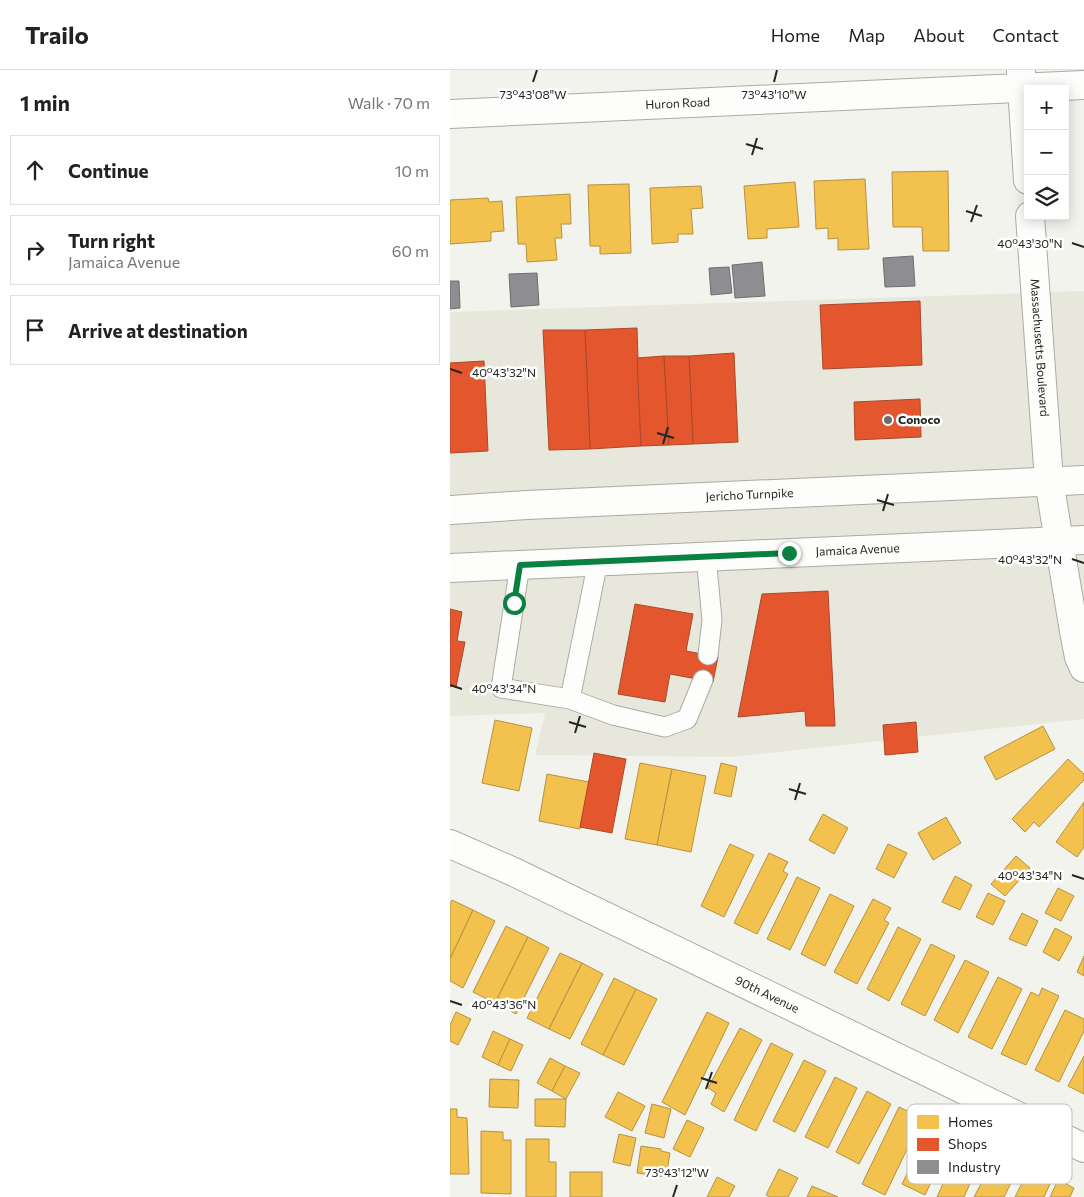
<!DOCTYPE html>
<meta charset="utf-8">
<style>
body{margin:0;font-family:Commissioner,sans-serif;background:#f2f2f2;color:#222}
.controls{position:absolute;right:15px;top:15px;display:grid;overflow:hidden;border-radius:0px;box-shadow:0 2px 12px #0003}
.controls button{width:45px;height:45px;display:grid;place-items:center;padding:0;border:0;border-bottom:1px solid #e0e0e0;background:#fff;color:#222;font:25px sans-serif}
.stop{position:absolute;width:15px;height:15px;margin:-11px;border:4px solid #0b8043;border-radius:50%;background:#fff}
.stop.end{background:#0b8043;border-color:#fff;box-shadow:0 1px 5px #0008}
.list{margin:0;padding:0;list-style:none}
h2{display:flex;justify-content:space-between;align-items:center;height:65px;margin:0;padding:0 20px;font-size:21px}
h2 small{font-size:16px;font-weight:400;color:#767676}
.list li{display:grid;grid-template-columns:32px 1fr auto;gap:15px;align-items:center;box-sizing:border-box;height:70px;margin:0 10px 10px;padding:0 10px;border:1px solid #e0e0e0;border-radius:0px}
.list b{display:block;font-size:19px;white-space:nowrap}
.list p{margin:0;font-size:16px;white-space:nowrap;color:#767676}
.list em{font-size:16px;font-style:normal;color:#767676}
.icon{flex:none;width:28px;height:28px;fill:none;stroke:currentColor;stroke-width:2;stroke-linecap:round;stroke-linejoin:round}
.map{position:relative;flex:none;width:634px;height:1127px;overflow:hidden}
header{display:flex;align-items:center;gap:30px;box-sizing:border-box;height:70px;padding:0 25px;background:#fff;border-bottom:1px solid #e0e0e0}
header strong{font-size:24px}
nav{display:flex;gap:28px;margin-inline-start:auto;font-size:18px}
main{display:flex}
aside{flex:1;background:#fff}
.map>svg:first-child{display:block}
.built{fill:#e8e7dc}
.homes{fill:#f2c14e;stroke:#b49241}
.shops{fill:#e4572e;stroke:#ab482a}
.industry{fill:#8d8d92;stroke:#6e6e70}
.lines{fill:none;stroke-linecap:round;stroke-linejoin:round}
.lane-casing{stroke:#aaaaa6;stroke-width:21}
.street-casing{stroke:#aaaaa6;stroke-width:30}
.primary-casing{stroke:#aaaaa6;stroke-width:30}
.lane{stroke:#fdfdfc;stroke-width:19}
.street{stroke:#fdfdfc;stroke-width:28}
.primary{stroke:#fdfdfc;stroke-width:28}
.route{stroke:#0b8043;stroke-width:6}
.ticks{fill:none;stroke:#252522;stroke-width:2}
.poi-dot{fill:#6d6d69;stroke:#fff;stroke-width:2}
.labels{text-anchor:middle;stroke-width:5;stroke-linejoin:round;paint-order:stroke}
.street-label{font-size:12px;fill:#252522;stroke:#fff}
.poi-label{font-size:12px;font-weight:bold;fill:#252522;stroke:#fff;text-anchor:start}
.key{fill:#fff;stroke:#bebebd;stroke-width:1}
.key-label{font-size:14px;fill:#252522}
.ticks-label{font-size:12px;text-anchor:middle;fill:#252522;stroke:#fff;stroke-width:5;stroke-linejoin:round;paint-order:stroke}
</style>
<header>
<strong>Trailo</strong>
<nav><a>Home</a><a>Map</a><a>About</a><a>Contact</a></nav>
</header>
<main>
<aside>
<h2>1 min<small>Walk · 70 m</small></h2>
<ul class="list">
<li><svg class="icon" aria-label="ahead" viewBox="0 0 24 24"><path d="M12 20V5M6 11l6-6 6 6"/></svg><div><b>Continue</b></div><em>10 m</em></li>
<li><svg class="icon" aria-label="right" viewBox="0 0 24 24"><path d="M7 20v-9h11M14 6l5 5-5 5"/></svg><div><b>Turn right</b><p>Jamaica Avenue</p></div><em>60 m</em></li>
<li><svg class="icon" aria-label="arrive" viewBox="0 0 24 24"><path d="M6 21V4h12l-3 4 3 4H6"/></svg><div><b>Arrive at destination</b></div></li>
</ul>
</aside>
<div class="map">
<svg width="634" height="1127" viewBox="0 0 634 1127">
<rect width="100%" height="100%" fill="#f3f3ee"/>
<!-- built -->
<path class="built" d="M 634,221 L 634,649 L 281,687 L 85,685 L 95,643 L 0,646 L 0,242 Z"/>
<!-- homes -->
<g class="homes">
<path d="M 498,101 L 499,181 L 473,181 L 472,157 L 443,157 L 442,102 Z"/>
<path d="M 415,109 L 419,179 L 388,180 L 388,168 L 378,169 L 378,158 L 366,159 L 364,111 Z"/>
<path d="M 345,112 L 349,157 L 317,159 L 317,168 L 298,169 L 294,116 Z"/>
<path d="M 179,114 L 181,183 L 150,184 L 150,176 L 140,176 L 138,115 Z"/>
<path d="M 251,116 L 253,138 L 241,139 L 243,164 L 228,164 L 228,172 L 202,174 L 200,118 Z"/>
<path d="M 120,124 L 121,154 L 111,154 L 112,168 L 105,168 L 107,190 L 77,192 L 76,174 L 68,174 L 66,127 Z"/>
<path d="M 38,128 L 39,132 L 52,131 L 54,161 L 41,162 L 41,171 L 0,174 L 0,130 Z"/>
<path d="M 45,650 L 82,658 L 69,721 L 32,713 Z"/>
<path d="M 593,656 L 605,679 L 546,710 L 534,687 Z"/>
<path d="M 618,689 L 634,704 L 634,710 L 589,757 L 584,752 L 575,762 L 562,749 Z"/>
<path d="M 190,693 L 222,699 L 207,775 L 175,769 Z"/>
<path d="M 271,693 L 287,697 L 281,727 L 264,723 Z"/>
<path d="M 222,699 L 256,706 L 241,782 L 207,775 Z"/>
<path d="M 97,704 L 139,712 L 130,759 L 89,751 Z"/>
<path d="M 634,732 L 634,777 L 627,787 L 606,772 Z"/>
<path d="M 373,744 L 398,758 L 384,784 L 359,770 Z"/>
<path d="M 496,747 L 511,773 L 483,790 L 468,763 Z"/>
<path d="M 280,774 L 304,785 L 274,847 L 251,836 Z"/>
<path d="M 438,774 L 457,783 L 444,808 L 426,799 Z"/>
<path d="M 319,783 L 338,792 L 333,801 L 338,804 L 307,864 L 284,853 Z"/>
<path d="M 566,786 L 580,798 L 555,826 L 541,814 Z"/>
<path d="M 505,806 L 522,815 L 510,840 L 492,832 Z"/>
<path d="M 347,807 L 370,818 L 340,880 L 317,869 Z"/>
<path d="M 608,818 L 624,826 L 611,851 L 595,843 Z"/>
<path d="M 538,823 L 555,831 L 543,855 L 526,847 Z"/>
<path d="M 380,824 L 404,836 L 375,896 L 351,884 Z"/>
<path d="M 423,829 L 441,838 L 434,850 L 439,853 L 407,914 L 384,902 Z"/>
<path d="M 2,830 L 23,840 L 0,889 L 0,834 Z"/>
<path d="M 23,840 L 45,851 L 13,918 L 0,911 L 0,889 Z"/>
<path d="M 572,843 L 588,851 L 576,876 L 559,869 Z"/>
<path d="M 56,856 L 78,867 L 45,933 L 23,922 Z"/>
<path d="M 448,857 L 471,869 L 439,931 L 417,919 Z"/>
<path d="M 605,858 L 622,867 L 609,891 L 593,882 Z"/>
<path d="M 78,867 L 99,878 L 66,944 L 45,933 Z"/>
<path d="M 481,874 L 505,886 L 475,946 L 451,934 Z"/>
<path d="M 110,883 L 132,893 L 99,959 L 77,948 Z"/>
<path d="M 634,886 L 634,906 L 627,902 Z"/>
<path d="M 515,890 L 539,902 L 508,963 L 484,950 Z"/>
<path d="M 132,893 L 153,904 L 120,969 L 99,959 Z"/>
<path d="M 548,907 L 572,919 L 542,979 L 518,967 Z"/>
<path d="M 164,908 L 186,919 L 153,985 L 131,974 Z"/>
<path d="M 592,918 L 609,926 L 576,995 L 551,984 L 581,922 L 589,926 Z"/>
<path d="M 186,919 L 207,929 L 174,995 L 153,985 Z"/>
<path d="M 615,940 L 634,949 L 634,961 L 609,1012 L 585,1000 Z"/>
<path d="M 6,942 L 21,949 L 8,975 L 0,971 L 0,955 Z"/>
<path d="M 257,942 L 279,953 L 235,1045 L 212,1032 Z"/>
<path d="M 290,958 L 312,970 L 274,1042 L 261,1034 L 266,1023 L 258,1018 Z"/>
<path d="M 43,961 L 60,969 L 48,995 L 32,987 Z"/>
<path d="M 60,969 L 73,975 L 61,1001 L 48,995 Z"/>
<path d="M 321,973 L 343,984 L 306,1061 L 284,1050 Z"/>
<path d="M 634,986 L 634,1024 L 618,1016 Z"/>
<path d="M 100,988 L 115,996 L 102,1021 L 87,1013 Z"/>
<path d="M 354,990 L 376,1001 L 345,1062 L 323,1051 Z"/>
<path d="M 115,996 L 130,1003 L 116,1029 L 102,1021 Z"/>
<path d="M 385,1007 L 407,1018 L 378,1078 L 355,1067 Z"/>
<path d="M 40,1009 L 69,1010 L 68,1038 L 39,1037 Z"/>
<path d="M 417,1021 L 441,1034 L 409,1094 L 386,1082 Z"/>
<path d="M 168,1022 L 195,1036 L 182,1061 L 155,1047 Z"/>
<path d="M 85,1029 L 116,1029 L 115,1057 L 85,1056 Z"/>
<path d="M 202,1034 L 221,1039 L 214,1068 L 195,1063 Z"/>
<path d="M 449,1037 L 472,1048 L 435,1125 L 412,1114 Z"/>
<path d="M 0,1039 L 7,1039 L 7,1047 L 17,1048 L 19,1104 L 0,1104 Z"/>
<path d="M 237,1050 L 254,1058 L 240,1087 L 223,1079 Z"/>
<path d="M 482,1053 L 504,1065 L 475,1125 L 452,1114 Z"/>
<path d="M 31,1061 L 53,1062 L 53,1070 L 61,1070 L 61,1124 L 31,1123 Z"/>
<path d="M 169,1064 L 186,1068 L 180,1096 L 163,1092 Z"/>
<path d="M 76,1069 L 99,1069 L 99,1092 L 106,1092 L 106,1127 L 76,1127 Z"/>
<path d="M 513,1069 L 535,1080 L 514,1127 L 487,1127 Z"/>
<path d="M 191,1076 L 211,1079 L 211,1081 L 220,1083 L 216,1107 L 187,1103 Z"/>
<path d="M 546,1085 L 569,1097 L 554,1127 L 524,1127 Z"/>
<path d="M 329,1099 L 348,1108 L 338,1127 L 320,1127 L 316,1125 Z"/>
<path d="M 578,1101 L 601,1112 L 594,1127 L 565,1127 Z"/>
<rect x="120" y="1102" width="32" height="25"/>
<path d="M 267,1107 L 285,1116 L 279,1127 L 257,1127 Z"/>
<path d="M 608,1110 L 624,1118 L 620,1127 L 600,1127 Z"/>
<path d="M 362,1116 L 388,1127 L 357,1127 Z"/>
</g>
<!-- shops -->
<g class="shops">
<path d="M 470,231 L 472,295 L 373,299 L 370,235 Z"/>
<path d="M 187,258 L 191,376 L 140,379 L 135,260 Z"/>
<path d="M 93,260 L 135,260 L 140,379 L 99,380 Z"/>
<path d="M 284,283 L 288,372 L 243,374 L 239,286 Z"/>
<path d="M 214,286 L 219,375 L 191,376 L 187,288 Z"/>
<path d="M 214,286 L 239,286 L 243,374 L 219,375 Z"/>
<path d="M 34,291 L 38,381 L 0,383 L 0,293 Z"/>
<path d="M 470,329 L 471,367 L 405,370 L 404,332 Z"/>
<path d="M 378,521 L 385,656 L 356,656 L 355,641 L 288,647 L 312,524 Z"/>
<path d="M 185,534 L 243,544 L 236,581 L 268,587 L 263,612 L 220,604 L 215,632 L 168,624 Z"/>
<path d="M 0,539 L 12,542 L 7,571 L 15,572 L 6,617 L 0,616 Z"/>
<path d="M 466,652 L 468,682 L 435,685 L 433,655 Z"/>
<path d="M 144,683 L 176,689 L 162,763 L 130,757 Z"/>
</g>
<!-- industry -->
<g class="industry">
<path d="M 463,186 L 465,216 L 435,217 L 433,188 Z"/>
<path d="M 312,192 L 315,226 L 285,228 L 282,195 Z"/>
<path d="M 279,197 L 282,223 L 261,225 L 259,198 Z"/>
<path d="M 87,203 L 89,235 L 61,237 L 59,204 Z"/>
<path d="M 0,211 L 9,211 L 10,238 L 0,239 Z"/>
</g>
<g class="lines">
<defs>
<g id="lane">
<path d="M 256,486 L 262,550 L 258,585"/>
<path d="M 70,495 L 51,618 L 120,629 L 148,491"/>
<path d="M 120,629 L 163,645 L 215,657 L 237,649 L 253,610"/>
</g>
<g id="street">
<path d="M 571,1 L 578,110"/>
<path id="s1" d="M 0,44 L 634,15"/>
<path id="s2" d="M 580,146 L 599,411 L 624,561 L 629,587 L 634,598"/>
<path id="s3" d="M 0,774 L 64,802 L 634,1078"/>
</g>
<g id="primary">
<path id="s4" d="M 0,440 L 77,435 L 634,410"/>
<path id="s5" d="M 0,498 L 634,470"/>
</g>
</defs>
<!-- lane casing -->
<use href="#lane" class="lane-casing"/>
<!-- street casing -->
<use href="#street" class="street-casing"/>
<!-- primary casing -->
<use href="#primary" class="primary-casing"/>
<!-- lane -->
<use href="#lane" class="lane"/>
<!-- street -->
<use href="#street" class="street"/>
<!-- primary -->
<use href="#primary" class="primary"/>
</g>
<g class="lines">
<!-- route -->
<path class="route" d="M 64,533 L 70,495 L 339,483"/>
</g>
<!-- ticks -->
<path class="ticks" d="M 83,12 L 87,0M 324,12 L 327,0M 296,74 L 313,79M 302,85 L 307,68M 516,141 L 532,146M 521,152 L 527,135M 622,173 L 634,177M 0,299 L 12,303M 207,363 L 224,368M 213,374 L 218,357M 427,430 L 444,435M 433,441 L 438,424M 622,489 L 634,493M 0,615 L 12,619M 119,652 L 136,657M 125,663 L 130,646M 339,719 L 356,724M 345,730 L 350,713M 622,805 L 634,809M 0,931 L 12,935M 251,1008 L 267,1013M 256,1019 L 262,1002M 223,1127 L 227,1115"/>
<!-- markers -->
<circle class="poi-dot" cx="438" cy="350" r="5"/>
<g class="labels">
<!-- street labels -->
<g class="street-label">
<text dy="4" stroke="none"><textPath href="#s1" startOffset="228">Huron Road</textPath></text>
<text dy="4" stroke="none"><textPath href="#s2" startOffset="132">Massachusetts Boulevard</textPath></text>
<text dy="4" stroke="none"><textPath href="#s4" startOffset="300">Jericho Turnpike</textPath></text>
<text dy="4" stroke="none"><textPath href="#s5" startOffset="408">Jamaica Avenue</textPath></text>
<text dy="4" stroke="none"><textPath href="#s3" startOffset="351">90th Avenue</textPath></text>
</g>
<!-- poi labels -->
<g class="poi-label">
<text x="448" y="354">Conoco</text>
</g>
</g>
<!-- legend -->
<rect x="457" y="1034" width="165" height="80" rx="8" class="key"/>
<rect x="467" y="1045" width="22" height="14" fill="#f2c14e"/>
<rect x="467" y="1068" width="22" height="13" fill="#e4572e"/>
<rect x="467" y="1090" width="22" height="14" fill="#8d8d92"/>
<g class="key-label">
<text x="498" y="1057">Homes</text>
<text x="498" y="1079">Shops</text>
<text x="498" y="1102">Industry</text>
</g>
<g class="ticks-label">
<text x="83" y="29">73°43'08"W</text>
<text x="324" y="29">73°43'10"W</text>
<text x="580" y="178">40°43'30"N</text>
<text x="54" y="307">40°43'32"N</text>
<text x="580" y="494">40°43'32"N</text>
<text x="54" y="623">40°43'34"N</text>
<text x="580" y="810">40°43'34"N</text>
<text x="54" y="939">40°43'36"N</text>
<text x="227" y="1107">73°43'12"W</text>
</g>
</svg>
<div class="controls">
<button>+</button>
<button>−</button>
<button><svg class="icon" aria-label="layers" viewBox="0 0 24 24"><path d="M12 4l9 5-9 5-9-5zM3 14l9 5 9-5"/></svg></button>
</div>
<div class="stop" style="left:64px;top:533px"></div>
<div class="stop end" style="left:339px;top:483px"></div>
</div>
</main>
